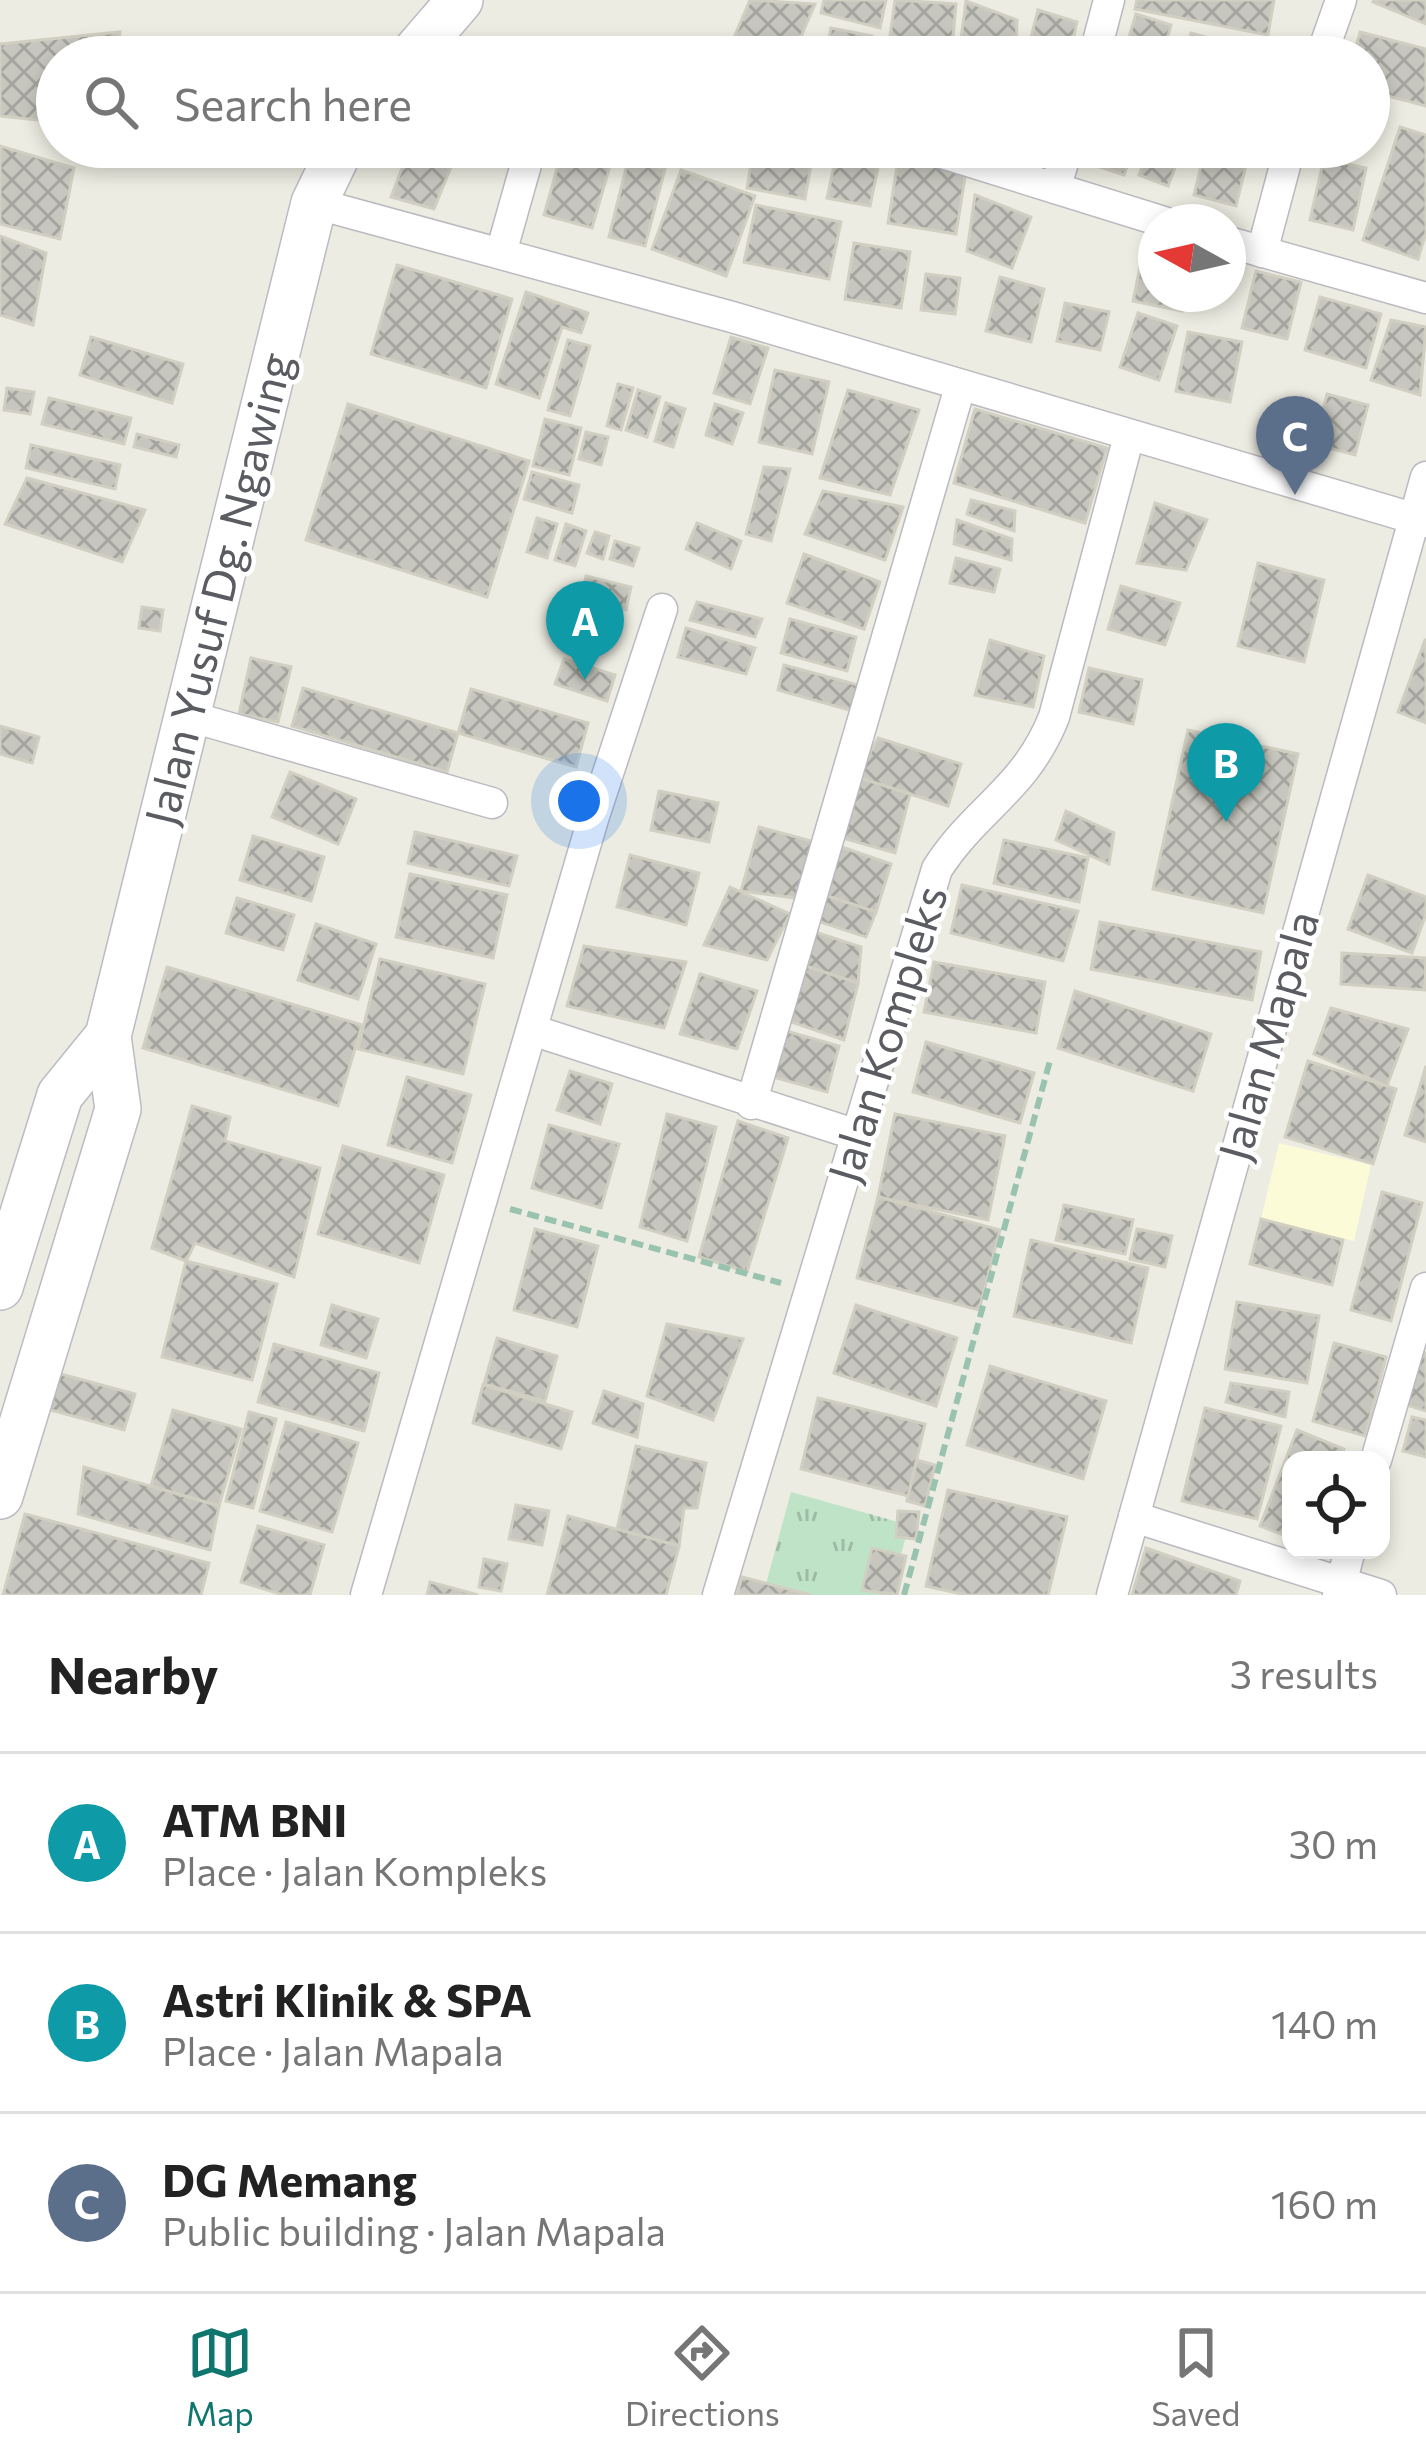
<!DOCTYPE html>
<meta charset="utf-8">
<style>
body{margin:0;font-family:Commissioner,sans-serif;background:#f6f6f6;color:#222}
.controls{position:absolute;right:36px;bottom:36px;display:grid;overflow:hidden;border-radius:24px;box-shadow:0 6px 18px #0003}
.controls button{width:108px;height:108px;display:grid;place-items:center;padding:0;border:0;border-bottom:3px solid #e0e0e0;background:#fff;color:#222;font:60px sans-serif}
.compass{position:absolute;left:1138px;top:204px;width:108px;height:108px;border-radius:50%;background:#fff;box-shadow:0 6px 18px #0003;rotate:278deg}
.you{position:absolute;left:579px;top:801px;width:42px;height:42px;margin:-30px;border:9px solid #fff;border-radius:50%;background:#1a73e8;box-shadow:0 0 0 18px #1a73e833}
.badge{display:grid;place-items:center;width:78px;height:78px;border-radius:50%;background:#0f766e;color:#fff;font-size:39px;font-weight:700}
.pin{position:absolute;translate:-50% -99px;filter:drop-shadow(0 3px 6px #0008)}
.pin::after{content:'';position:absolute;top:63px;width:42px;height:36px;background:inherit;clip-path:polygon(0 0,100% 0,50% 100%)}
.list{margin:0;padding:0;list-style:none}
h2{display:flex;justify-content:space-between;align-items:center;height:156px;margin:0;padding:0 48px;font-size:51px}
h2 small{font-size:39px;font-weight:400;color:#767676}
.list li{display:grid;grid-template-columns:78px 1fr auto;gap:36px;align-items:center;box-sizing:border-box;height:180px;padding:0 48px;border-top:3px solid #e0e0e0}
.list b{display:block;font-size:45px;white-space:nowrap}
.list p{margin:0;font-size:39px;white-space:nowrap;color:#767676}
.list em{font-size:39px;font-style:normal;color:#767676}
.icon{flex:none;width:66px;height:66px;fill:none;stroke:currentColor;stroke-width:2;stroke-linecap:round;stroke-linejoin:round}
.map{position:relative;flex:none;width:1426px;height:1595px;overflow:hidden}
.search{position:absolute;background:#fff;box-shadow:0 6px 18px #0003;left:36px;right:36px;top:36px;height:132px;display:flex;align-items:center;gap:30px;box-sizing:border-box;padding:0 42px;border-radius:66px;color:#767676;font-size:45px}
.sheet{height:696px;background:#fff}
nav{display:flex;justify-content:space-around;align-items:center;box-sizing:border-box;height:168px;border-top:3px solid #e0e0e0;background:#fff;font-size:33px;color:#767676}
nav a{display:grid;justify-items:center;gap:6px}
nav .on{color:#0f766e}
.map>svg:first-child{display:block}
.commercial{fill:#fcfbd8}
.grass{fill:url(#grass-tufts)}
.building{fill:url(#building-cross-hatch);stroke:#d1cfc1;stroke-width:3}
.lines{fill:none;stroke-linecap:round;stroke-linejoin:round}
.street-casing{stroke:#babac0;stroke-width:33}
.secondary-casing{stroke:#bbbcc3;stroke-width:48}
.path{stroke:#99c3af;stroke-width:6;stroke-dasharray:12 6;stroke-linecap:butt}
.street{stroke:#fff;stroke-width:30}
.secondary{stroke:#fff;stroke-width:45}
.labels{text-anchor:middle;stroke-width:9;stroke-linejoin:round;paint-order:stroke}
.street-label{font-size:45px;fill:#5a5c62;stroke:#fff}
</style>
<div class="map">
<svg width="1426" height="1595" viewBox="0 0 1426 1595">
<defs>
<pattern id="grass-tufts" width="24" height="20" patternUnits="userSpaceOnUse" patternTransform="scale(3)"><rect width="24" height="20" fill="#bfe3c7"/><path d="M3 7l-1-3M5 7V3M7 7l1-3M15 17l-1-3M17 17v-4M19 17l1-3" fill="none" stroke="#9ebba5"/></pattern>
<pattern id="building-cross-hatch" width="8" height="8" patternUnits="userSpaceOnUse" patternTransform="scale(3)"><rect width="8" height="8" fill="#c7c7bf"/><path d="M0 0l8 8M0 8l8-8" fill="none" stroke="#a5a59f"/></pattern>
</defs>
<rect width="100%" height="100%" fill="#edece2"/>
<!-- commercial -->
<path class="commercial" d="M 1279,1143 L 1371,1165 L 1354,1241 L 1261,1219 Z"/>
<!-- grass -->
<path class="grass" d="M 791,1492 L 909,1525 L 890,1595 L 763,1595 Z"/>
<!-- building -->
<g class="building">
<path d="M 750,0 L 815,4 L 792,57 L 727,54 Z"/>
<path d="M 824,0 L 886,0 L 880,28 L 821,13 Z"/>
<path d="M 895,0 L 956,4 L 952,49 L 890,36 Z"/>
<path d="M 1137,0 L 1274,0 L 1268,35 L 1135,9 Z"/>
<path d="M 1426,0 L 1426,24 L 1373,2 L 1374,0 Z"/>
<path d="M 966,1 L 1017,20 L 1016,57 L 992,57 L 960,46 Z"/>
<path d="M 1038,10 L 1077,22 L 1069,57 L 1026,57 Z"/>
<path d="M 1136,14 L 1171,25 L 1162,57 L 1123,57 Z"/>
<path d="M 831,28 L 872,36 L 868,57 L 825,57 Z"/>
<path d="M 120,32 L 120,57 L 57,57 L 57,122 L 0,116 L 0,44 Z"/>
<path d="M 1360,32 L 1426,49 L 1426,106 L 1369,91 L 1369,57 L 1353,57 Z"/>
<path d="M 1191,33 L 1251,50 L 1249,57 L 1184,57 Z"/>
<path d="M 874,44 L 919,57 L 870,57 Z"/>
<path d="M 1400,127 L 1426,135 L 1426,233 L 1418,259 L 1363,240 Z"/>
<path d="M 0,146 L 74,168 L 60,239 L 0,224 Z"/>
<path d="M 410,147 L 459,147 L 434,209 L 391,197 Z"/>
<path d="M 563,147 L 614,152 L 592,228 L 544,215 Z"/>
<path d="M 754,147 L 814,147 L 805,199 L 747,188 Z"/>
<path d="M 838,147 L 881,154 L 870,206 L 827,198 Z"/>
<path d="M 1073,147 L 1134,147 L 1124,175 L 1070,157 Z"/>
<path d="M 1149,147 L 1183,147 L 1168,186 L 1139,175 Z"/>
<path d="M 1205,150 L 1247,161 L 1236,206 L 1194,195 Z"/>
<path d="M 1324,158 L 1366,168 L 1353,230 L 1310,220 Z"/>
<path d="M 628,160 L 665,169 L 645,246 L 609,237 Z"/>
<path d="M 898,160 L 966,171 L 956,234 L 888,223 Z"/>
<path d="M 681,170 L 755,196 L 726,276 L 652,249 Z"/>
<path d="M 975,195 L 1031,217 L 1012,268 L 967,251 Z"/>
<path d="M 756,205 L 841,222 L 829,279 L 744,262 Z"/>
<path d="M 0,236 L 46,253 L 33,325 L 0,315 Z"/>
<path d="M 854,243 L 910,252 L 901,308 L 845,299 Z"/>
<path d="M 1144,248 L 1156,250 L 1156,294 L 1185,294 L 1182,311 L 1133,301 Z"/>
<path d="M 397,265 L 512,299 L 486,388 L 371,354 Z"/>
<path d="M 1256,271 L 1301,282 L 1287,339 L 1242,328 Z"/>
<path d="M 926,274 L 960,278 L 955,314 L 921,310 Z"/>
<path d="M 1000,277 L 1044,289 L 1031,342 L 986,331 Z"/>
<path d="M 526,292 L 588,313 L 581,333 L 562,327 L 539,398 L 496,384 Z"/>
<path d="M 1320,297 L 1381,314 L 1366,368 L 1305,350 Z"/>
<path d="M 1065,303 L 1109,312 L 1100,350 L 1057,341 Z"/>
<path d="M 1138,313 L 1177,326 L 1159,380 L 1120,367 Z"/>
<path d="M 1391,320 L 1426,327 L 1420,395 L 1371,380 Z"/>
<path d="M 1188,332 L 1242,342 L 1230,402 L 1176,391 Z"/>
<path d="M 91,337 L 183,364 L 172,403 L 80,375 Z"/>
<path d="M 731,337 L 768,348 L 750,404 L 714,393 Z"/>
<path d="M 568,340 L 590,346 L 570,416 L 548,410 Z"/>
<path d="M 775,370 L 829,382 L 812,454 L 759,442 Z"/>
<path d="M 618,384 L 633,388 L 621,430 L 607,426 Z"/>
<path d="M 7,388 L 34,392 L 30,414 L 4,410 Z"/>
<path d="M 638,390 L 660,397 L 647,437 L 626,430 Z"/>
<path d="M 848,390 L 919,410 L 890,495 L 820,478 Z"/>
<path d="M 1327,394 L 1368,405 L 1355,455 L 1314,444 Z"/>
<path d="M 49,398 L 131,418 L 124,444 L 42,424 Z"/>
<path d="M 666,403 L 685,409 L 673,447 L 655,441 Z"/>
<path d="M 348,404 L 529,461 L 487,597 L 306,540 Z"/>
<path d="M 715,404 L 743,413 L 732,444 L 706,435 Z"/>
<path d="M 975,409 L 1107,448 L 1085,523 L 954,483 Z"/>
<path d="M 545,419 L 581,428 L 569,475 L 533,466 Z"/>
<path d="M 586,432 L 608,437 L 601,465 L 579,459 Z"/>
<path d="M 137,434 L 179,445 L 176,457 L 134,447 Z"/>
<path d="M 31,445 L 120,465 L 115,489 L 26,468 Z"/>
<path d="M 764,467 L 790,469 L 771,541 L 746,534 Z"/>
<path d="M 532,472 L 579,485 L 572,513 L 524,499 Z"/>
<path d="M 27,478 L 145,510 L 122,562 L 5,524 Z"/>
<path d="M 823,491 L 903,507 L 885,560 L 805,534 Z"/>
<path d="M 971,500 L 1015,511 L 1014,531 L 967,514 Z"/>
<path d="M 1155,503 L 1207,520 L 1186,570 L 1137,563 Z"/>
<path d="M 537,518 L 557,524 L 547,558 L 527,552 Z"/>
<path d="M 957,520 L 1012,539 L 1011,560 L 954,544 Z"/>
<path d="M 697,523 L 741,541 L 731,569 L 686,549 Z"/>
<path d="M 566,524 L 586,531 L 575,566 L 555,560 Z"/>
<path d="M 595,532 L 609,536 L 603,559 L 587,553 Z"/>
<path d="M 615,541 L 639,548 L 633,566 L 610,559 Z"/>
<path d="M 804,554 L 880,582 L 864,629 L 787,603 Z"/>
<path d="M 956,558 L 1000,569 L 994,592 L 950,583 Z"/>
<path d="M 1258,563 L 1324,580 L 1304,662 L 1238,646 Z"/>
<path d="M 586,576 L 631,587 L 626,610 L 581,599 Z"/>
<path d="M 1121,586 L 1180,603 L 1165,645 L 1108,629 Z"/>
<path d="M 697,602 L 762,619 L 755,637 L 690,620 Z"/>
<path d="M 142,607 L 163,610 L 160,631 L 139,628 Z"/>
<path d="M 790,619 L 856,637 L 847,671 L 781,653 Z"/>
<path d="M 686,628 L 755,648 L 746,674 L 678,657 Z"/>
<path d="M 990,640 L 1044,656 L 1033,707 L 975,695 Z"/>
<path d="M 1425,640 L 1426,640 L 1426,723 L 1398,712 Z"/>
<path d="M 251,658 L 291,667 L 278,722 L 239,714 Z"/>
<path d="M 564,659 L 615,675 L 607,701 L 555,684 Z"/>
<path d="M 784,665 L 862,686 L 856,712 L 778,690 Z"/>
<path d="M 1089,668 L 1142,680 L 1133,724 L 1079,712 Z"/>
<path d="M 303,688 L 458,733 L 447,772 L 292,726 Z"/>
<path d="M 471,689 L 588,723 L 576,767 L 458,733 Z"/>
<path d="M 0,726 L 39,737 L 32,763 L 0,754 Z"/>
<path d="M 1188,730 L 1298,754 L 1263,913 L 1153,889 Z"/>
<path d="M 878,738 L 961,764 L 948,806 L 857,777 Z"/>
<path d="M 290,772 L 356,799 L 338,844 L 272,817 Z"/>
<path d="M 857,777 L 910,794 L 895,853 L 839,837 Z"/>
<path d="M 659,791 L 718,803 L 709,842 L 651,830 Z"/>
<path d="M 1066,811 L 1114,833 L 1109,864 L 1056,840 Z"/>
<path d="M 759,827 L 819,843 L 796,898 L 741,891 Z"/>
<path d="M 415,832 L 517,856 L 509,886 L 408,863 Z"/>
<path d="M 253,836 L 324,857 L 311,901 L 240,880 Z"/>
<path d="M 1004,840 L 1088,858 L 1079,902 L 994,883 Z"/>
<path d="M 833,844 L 891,864 L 876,912 L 818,893 Z"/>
<path d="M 630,855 L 699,873 L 686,925 L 617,907 Z"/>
<path d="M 410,874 L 507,895 L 493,958 L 396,937 Z"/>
<path d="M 1368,875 L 1426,897 L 1426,914 L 1412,953 L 1348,929 Z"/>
<path d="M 962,885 L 1078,911 L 1063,961 L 951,933 Z"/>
<path d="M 730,887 L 790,914 L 767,960 L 704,945 Z"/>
<path d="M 818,893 L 876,912 L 866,937 L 814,920 Z"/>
<path d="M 237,898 L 294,915 L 283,950 L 226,933 Z"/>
<path d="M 1100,922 L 1261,952 L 1252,1000 L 1091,969 Z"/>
<path d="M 316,924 L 376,944 L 358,999 L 298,980 Z"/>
<path d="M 809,930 L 861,947 L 858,983 L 799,964 Z"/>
<path d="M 584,946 L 686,962 L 664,1028 L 567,1006 Z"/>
<path d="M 1342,953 L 1426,958 L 1425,990 L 1341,984 Z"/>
<path d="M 380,959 L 485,984 L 463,1074 L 358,1049 Z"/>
<path d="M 934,962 L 1045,982 L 1036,1033 L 924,1012 Z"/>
<path d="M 799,964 L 858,983 L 844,1040 L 783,1019 Z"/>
<path d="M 167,967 L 362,1025 L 338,1106 L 143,1048 Z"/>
<path d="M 700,974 L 757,991 L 737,1049 L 680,1034 Z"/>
<path d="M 1075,991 L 1211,1034 L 1193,1091 L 1058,1048 Z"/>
<path d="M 1331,1008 L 1408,1029 L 1387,1086 L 1314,1054 Z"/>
<path d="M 786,1031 L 839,1046 L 827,1092 L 773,1077 Z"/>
<path d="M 926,1042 L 1034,1073 L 1020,1123 L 913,1092 Z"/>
<path d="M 1308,1061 L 1396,1089 L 1373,1164 L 1285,1137 Z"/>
<path d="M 1426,1066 L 1426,1142 L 1405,1135 Z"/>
<path d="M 570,1071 L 612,1084 L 600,1124 L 557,1110 Z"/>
<path d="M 407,1077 L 471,1095 L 452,1163 L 388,1145 Z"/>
<path d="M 192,1106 L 230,1117 L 225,1141 L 320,1168 L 294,1277 L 195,1243 L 186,1261 L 152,1248 Z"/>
<path d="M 667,1114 L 716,1127 L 687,1241 L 640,1227 Z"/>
<path d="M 895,1114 L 1005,1136 L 988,1220 L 878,1197 Z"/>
<path d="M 738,1121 L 788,1138 L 747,1272 L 699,1257 Z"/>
<path d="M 549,1125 L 619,1144 L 601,1208 L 532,1188 Z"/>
<path d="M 343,1146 L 444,1175 L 419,1263 L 318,1234 Z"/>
<path d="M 1382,1192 L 1422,1203 L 1391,1321 L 1351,1310 Z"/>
<path d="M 878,1197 L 1000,1230 L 979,1310 L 857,1278 Z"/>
<path d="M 1064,1205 L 1133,1220 L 1125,1254 L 1056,1240 Z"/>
<path d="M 1261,1219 L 1343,1240 L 1332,1285 L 1250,1264 Z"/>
<path d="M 535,1229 L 598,1246 L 577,1327 L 514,1310 Z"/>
<path d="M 1137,1229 L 1172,1236 L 1165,1267 L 1130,1259 Z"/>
<path d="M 1031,1240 L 1148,1268 L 1131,1343 L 1014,1316 Z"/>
<path d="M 186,1261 L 277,1284 L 252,1380 L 162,1357 Z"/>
<path d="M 1237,1302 L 1319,1316 L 1307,1383 L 1225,1369 Z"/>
<path d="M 332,1305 L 378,1319 L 366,1358 L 321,1345 Z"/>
<path d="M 856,1305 L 957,1338 L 936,1406 L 834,1373 Z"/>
<path d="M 667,1324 L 743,1339 L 713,1420 L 647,1396 Z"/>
<path d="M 497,1338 L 557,1356 L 545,1401 L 484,1384 Z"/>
<path d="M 1334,1343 L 1386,1357 L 1365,1436 L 1313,1421 Z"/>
<path d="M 274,1344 L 379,1373 L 364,1431 L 258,1402 Z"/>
<path d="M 1418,1351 L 1426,1353 L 1426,1411 L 1403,1404 Z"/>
<path d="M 990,1366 L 1106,1401 L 1083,1479 L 967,1445 Z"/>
<path d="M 57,1373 L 135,1394 L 124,1430 L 47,1409 Z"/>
<path d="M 1231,1383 L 1289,1392 L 1285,1417 L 1226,1402 Z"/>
<path d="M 483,1385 L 572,1412 L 561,1449 L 473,1423 Z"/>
<path d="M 604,1391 L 643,1404 L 637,1437 L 593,1423 Z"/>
<path d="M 818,1398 L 925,1424 L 908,1496 L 801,1469 Z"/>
<path d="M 1205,1408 L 1281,1426 L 1257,1519 L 1182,1501 Z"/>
<path d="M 173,1410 L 241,1429 L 219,1506 L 151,1486 Z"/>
<path d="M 249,1412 L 276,1419 L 253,1508 L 226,1501 Z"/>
<path d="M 1412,1417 L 1426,1420 L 1426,1457 L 1403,1451 Z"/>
<path d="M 286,1422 L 358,1443 L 332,1532 L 260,1511 Z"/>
<path d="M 1297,1430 L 1344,1449 L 1340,1460 L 1291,1460 L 1291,1538 L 1260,1526 Z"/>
<path d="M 636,1446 L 706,1463 L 697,1508 L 684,1508 L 679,1546 L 617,1529 Z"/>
<path d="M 917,1460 L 935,1465 L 925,1506 L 907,1501 Z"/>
<path d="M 84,1467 L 219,1506 L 210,1550 L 78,1514 Z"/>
<path d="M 948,1490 L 1067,1517 L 1048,1595 L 966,1595 L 926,1586 Z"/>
<path d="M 516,1505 L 549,1511 L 542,1545 L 509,1539 Z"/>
<path d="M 898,1511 L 919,1512 L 916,1539 L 896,1537 Z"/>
<path d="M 25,1514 L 209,1563 L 201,1595 L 3,1595 Z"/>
<path d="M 568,1516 L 679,1546 L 666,1595 L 547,1595 Z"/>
<path d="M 258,1526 L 324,1545 L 310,1595 L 283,1595 L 241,1582 Z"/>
<path d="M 872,1548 L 906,1556 L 897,1595 L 862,1590 Z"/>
<path d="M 1146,1548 L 1240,1581 L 1236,1595 L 1132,1595 Z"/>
<path d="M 484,1559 L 507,1564 L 501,1591 L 479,1587 Z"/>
<path d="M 742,1577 L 811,1595 L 737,1595 Z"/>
<path d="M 430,1582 L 478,1595 L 427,1595 Z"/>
</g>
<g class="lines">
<defs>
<g id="street">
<path d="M 1094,57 L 1109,0"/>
<path d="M 1321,57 L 1341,0"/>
<path d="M 923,147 L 1164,222"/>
<path d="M 1055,188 L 1068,147"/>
<path d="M 314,203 L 732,317 L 1426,522"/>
<path d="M 1228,242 L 1426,298"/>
<path d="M 1262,252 L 1290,147"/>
<path d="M 501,253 L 531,147"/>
<path d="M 188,716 L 492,803"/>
<path d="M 532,1030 L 857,1135"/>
<path d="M 751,1104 L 960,387"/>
<path d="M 1376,1460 L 1426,1288"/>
<path d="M 1134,1517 L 1381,1595"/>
<path d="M 366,1595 L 593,819 L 662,609"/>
<path d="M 718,1595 L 937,869 C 976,808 1025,790 1054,717 L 1129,436"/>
<path d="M 1112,1595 L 1426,477"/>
<path d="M 1338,1595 L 1350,1550"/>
</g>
<g id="secondary">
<path d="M 411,57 L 460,0"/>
<path d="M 0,1287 L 60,1095 L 108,1036"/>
<path d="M 0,1496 L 118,1109 L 108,1036 L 314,203 L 341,147"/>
</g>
</defs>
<!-- street casing -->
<use href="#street" class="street-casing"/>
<!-- secondary casing -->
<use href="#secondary" class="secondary-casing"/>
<!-- path -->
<g class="path">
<path d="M 510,1209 L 781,1283"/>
<path d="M 904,1595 L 1051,1057"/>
</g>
<!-- street -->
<use href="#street" class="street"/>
<!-- secondary -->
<use href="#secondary" class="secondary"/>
</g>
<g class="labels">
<!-- street labels -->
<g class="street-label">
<text transform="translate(219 589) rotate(-76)" y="16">Jalan Yusuf Dg. Ngawing</text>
<text transform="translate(888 1034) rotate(-73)" y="16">Jalan Kompleks</text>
<text transform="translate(1269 1036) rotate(-74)" y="16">Jalan Mapala</text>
</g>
</g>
</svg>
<div class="controls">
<button><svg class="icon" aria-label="locate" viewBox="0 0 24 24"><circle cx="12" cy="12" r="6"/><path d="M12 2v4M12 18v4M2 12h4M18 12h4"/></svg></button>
</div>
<svg class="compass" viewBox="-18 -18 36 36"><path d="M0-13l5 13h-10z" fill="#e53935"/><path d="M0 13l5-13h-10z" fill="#767676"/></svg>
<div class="you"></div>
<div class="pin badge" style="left:585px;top:680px;background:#0f9aa8">A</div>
<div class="pin badge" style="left:1226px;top:822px;background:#0f9aa8">B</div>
<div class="pin badge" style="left:1295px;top:495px;background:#5c6f8a">C</div>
<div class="search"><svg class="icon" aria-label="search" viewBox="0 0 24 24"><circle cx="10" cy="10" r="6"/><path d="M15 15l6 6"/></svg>Search here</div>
</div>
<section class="sheet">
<h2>Nearby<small>3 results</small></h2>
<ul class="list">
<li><span class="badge" style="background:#0f9aa8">A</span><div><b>ATM BNI</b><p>Place · Jalan Kompleks</p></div><em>30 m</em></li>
<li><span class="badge" style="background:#0f9aa8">B</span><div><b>Astri Klinik &amp; SPA</b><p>Place · Jalan Mapala</p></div><em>140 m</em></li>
<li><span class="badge" style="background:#5c6f8a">C</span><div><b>DG Memang</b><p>Public building · Jalan Mapala</p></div><em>160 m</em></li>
</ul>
</section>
<nav>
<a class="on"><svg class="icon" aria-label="map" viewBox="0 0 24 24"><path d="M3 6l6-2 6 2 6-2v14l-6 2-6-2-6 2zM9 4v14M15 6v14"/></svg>Map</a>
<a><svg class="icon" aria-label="directions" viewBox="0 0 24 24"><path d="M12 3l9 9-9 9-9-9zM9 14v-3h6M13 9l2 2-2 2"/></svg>Directions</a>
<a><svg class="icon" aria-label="saved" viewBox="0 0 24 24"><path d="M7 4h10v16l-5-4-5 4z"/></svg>Saved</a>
</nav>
